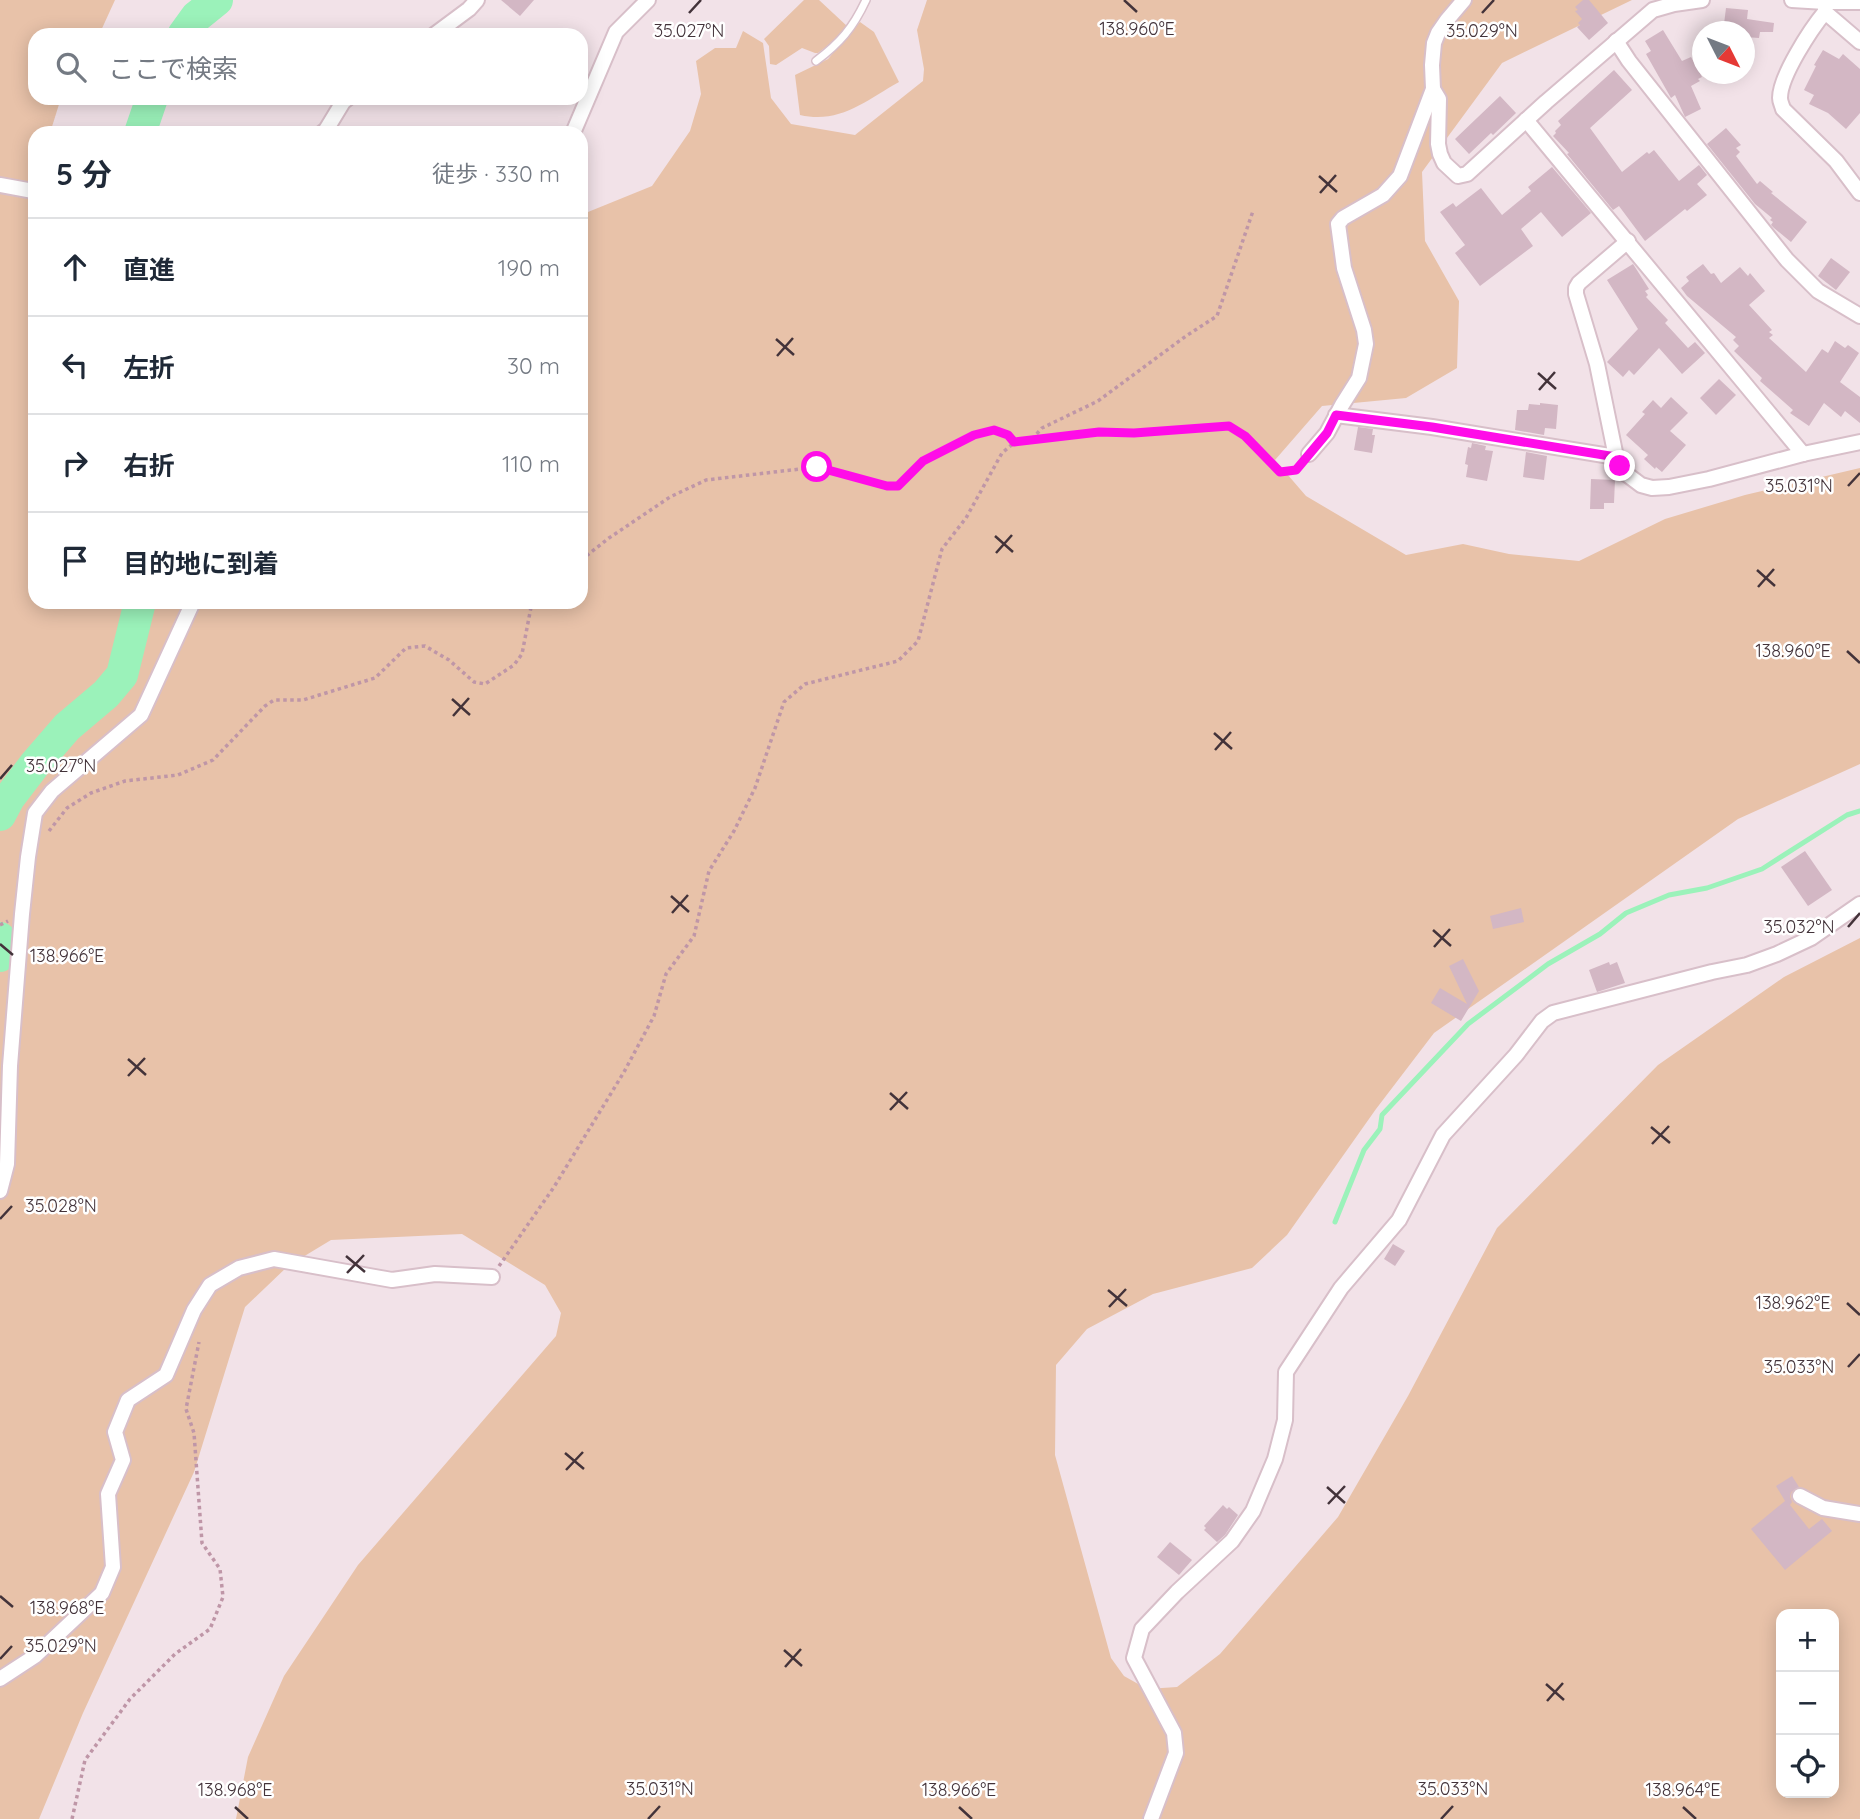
<!DOCTYPE html>
<html lang="ja">
<meta charset="utf-8">
<style>
body{margin:0;font-family:Quicksand,"Noto Sans JP",sans-serif;background:#f2f2f3;color:#1f2937}
.controls{position:absolute;right:21px;bottom:21px;display:grid;overflow:hidden;border-radius:14px;box-shadow:0 4px 18px #0003}
.controls button{width:63px;height:63px;display:grid;place-items:center;padding:0;border:0;border-bottom:2px solid #e0e1e3;background:#fff;color:#1f2937;font:35px sans-serif}
.compass{position:absolute;left:1692px;top:21px;width:63px;height:63px;border-radius:50%;background:#fff;box-shadow:0 4px 18px #0003;rotate:132deg}
.stop{position:absolute;width:21px;height:21px;margin:-16px;border:5px solid #ff0ce8;border-radius:50%;background:#fff}
.stop.end{background:#ff0ce8;border-color:#fff;box-shadow:0 2px 7px #0008}
.list{margin:0;padding:0;list-style:none}
h2{display:flex;justify-content:space-between;align-items:center;height:91px;margin:0;padding:0 28px;font-size:30px}
h2 small{font-size:23px;font-weight:400;color:#747a83}
.list li{display:grid;grid-template-columns:46px 1fr auto;gap:21px;align-items:center;box-sizing:border-box;height:98px;padding:0 28px;border-top:2px solid #e0e1e3}
.list b{display:block;font-size:26px;white-space:nowrap}
.list em{font-size:23px;font-style:normal;color:#747a83}
.icon{flex:none;width:38px;height:38px;fill:none;stroke:currentColor;stroke-width:2;stroke-linecap:round;stroke-linejoin:round}
.map{position:relative;flex:none;width:1860px;height:1819px;overflow:hidden}
.search{position:absolute;background:#fff;box-shadow:0 4px 18px #0003;left:28px;top:28px;width:560px;height:77px;display:flex;align-items:center;gap:18px;box-sizing:border-box;padding:0 24px;border-radius:21px;color:#747a83;font-size:26px}
.panel{position:absolute;background:#fff;box-shadow:0 4px 18px #0003;left:28px;top:126px;width:560px;height:483px;border-radius:21px}
.map>svg:first-child{display:block}
.green{fill:#e8c2a9;fill-rule:evenodd}
.lines{fill:none;stroke-linecap:round;stroke-linejoin:round}
.stream{stroke:#9bf2ba;stroke-width:5}
.river{stroke:#9bf2ba;stroke-width:32}
.building{fill:#d3b7c4}
.service-casing{stroke:#d8bfc9;stroke-width:10}
.minor-casing{stroke:#d8bfc9;stroke-width:18}
.path{stroke:#bf96a7;stroke-width:3.5;stroke-dasharray:3.5 3.5;stroke-linecap:butt}
.service{stroke:#fff;stroke-width:7}
.minor{stroke:#fff;stroke-width:14}
.route{stroke:#ff0ce8;stroke-width:9}
.ticks{fill:none;stroke:#43333a;stroke-width:2.5}
.ticks-label{font-size:18px;text-anchor:middle;fill:#43333a;stroke:#fff;stroke-width:5;stroke-linejoin:round;paint-order:stroke}
</style>
<div class="map">
<svg width="1860" height="1819" viewBox="0 0 1860 1819">
<rect width="100%" height="100%" fill="#f2e2e8"/>
<!-- green -->
<g class="green">
<path d="M 0,0 L 115,0 L 99,35 L 35,35 L 35,98 L 61,98 L 50,133 L 35,133 L 35,602 L 581,602 L 581,213 L 588,212 L 652,186 L 690,131 L 701,94 L 696,61 L 715,48 L 736,48 L 743,31 L 763,43 L 771,98 L 791,124 L 855,135 L 923,81 L 924,69 L 917,30 L 927,0 L 1632,0 L 1502,63 L 1422,172 L 1425,241 L 1459,301 L 1457,368 L 1406,398 L 1322,406 L 1275,460 L 1306,496 L 1406,555 L 1463,544 L 1509,554 L 1579,561 L 1665,519 L 1745,495 L 1860,468 L 1860,764 L 1738,819 L 1434,1033 L 1376,1109 L 1287,1235 L 1252,1268 L 1153,1294 L 1087,1329 L 1056,1365 L 1055,1455 L 1111,1658 L 1124,1676 L 1147,1689 L 1177,1687 L 1220,1654 L 1338,1517 L 1408,1396 L 1497,1228 L 1658,1065 L 1784,977 L 1860,938 L 1860,1819 L 236,1819 L 248,1757 L 284,1676 L 358,1565 L 556,1336 L 561,1313 L 545,1285 L 462,1234 L 331,1240 L 288,1266 L 245,1307 L 194,1472 L 83,1713 L 39,1819 L 0,1819 ZM 1781,1614 L 1834,1614 L 1834,1793 L 1781,1793 Z"/>
<path d="M 804,0 L 819,0 L 848,27 L 838,38 L 818,53 L 815,53 L 802,48 L 776,65 L 770,64 L 769,46 L 764,39 Z"/>
<path d="M 860,22 L 874,32 L 899,82 C 865,101 840,124 800,115 L 795,75 L 828,59 Z"/>
</g>
<g class="lines">
<!-- stream -->
<path class="stream" d="M 1335,1222 L 1364,1150 L 1380,1129 L 1382,1115 L 1468,1024 L 1548,964 L 1600,934 L 1626,913 L 1669,895 L 1707,888 L 1762,869 L 1847,815 L 1860,811"/>
<!-- river -->
<g class="river">
<path d="M 183,35 L 196,17 L 217,0"/>
<path d="M 140,133 L 152,98"/>
<path d="M 0,815 L 9,798 L 35,764 L 67,727 L 106,694 L 122,675 L 140,602"/>
<path d="M 0,938 L 0,956"/>
</g>
</g>
<!-- building -->
<g class="building">
<path d="M 501,0 L 534,0 L 520,16 Z"/>
<path d="M 1583,0 L 1589,0 L 1608,23 L 1589,40 L 1577,27 L 1580,25 L 1578,23 L 1582,19 L 1575,11 L 1578,10 L 1575,7 Z"/>
<path d="M 1726,8 L 1748,10 L 1747,19 L 1774,23 L 1773,32 L 1760,32 L 1759,38 L 1745,37 L 1745,32 L 1723,32 Z"/>
<path d="M 1663,30 L 1682,61 L 1691,57 L 1702,77 L 1698,79 L 1700,81 L 1691,86 L 1701,109 L 1685,117 L 1675,95 L 1671,98 L 1646,54 L 1651,51 L 1645,41 Z"/>
<path d="M 1823,50 L 1839,59 L 1843,54 L 1860,69 L 1860,113 L 1846,129 L 1828,113 L 1809,104 L 1814,95 L 1804,90 L 1816,66 L 1814,65 Z"/>
<path d="M 1614,70 L 1632,90 L 1590,128 L 1622,172 L 1647,152 L 1649,154 L 1654,150 L 1679,181 L 1699,165 L 1707,175 L 1697,184 L 1707,195 L 1687,211 L 1685,209 L 1645,241 L 1619,206 L 1613,210 L 1567,154 L 1569,153 L 1553,136 L 1556,133 L 1555,131 L 1561,125 L 1558,121 Z"/>
<path d="M 1500,96 L 1516,113 L 1493,135 L 1491,133 L 1469,154 L 1455,139 Z"/>
<path d="M 1726,128 L 1741,145 L 1736,148 L 1740,152 L 1736,156 L 1757,184 L 1760,181 L 1773,192 L 1771,193 L 1807,222 L 1791,242 L 1774,228 L 1771,225 L 1773,222 L 1770,220 L 1772,218 L 1755,204 L 1707,144 Z"/>
<path d="M 1552,167 L 1591,213 L 1562,237 L 1541,212 L 1521,229 L 1533,246 L 1480,286 L 1455,253 L 1465,245 L 1440,212 L 1453,203 L 1456,207 L 1481,188 L 1502,215 L 1531,191 L 1528,187 Z"/>
<path d="M 1831,258 L 1850,272 L 1836,290 L 1818,276 Z"/>
<path d="M 1633,264 L 1649,289 L 1645,291 L 1648,295 L 1646,297 L 1668,320 L 1665,323 L 1688,348 L 1695,342 L 1705,353 L 1682,374 L 1659,348 L 1634,375 L 1629,370 L 1623,377 L 1607,362 L 1638,329 L 1607,280 Z"/>
<path d="M 1703,264 L 1711,274 L 1714,273 L 1721,283 L 1740,267 L 1748,276 L 1750,273 L 1765,291 L 1749,305 L 1772,330 L 1769,332 L 1773,335 L 1769,338 L 1806,372 L 1822,349 L 1828,353 L 1835,341 L 1845,348 L 1848,345 L 1859,353 L 1840,382 L 1860,397 L 1860,423 L 1845,411 L 1841,417 L 1824,403 L 1809,426 L 1790,413 L 1793,410 L 1760,381 L 1762,378 L 1734,351 L 1739,346 L 1733,340 L 1736,337 L 1687,296 L 1681,288 L 1689,281 L 1686,277 Z"/>
<path d="M 1719,379 L 1736,395 L 1716,415 L 1700,398 Z"/>
<path d="M 1671,397 L 1688,413 L 1670,431 L 1686,445 L 1662,472 L 1656,467 L 1655,469 L 1644,459 L 1648,455 L 1626,435 L 1645,414 L 1642,412 L 1653,400 L 1661,408 Z"/>
<path d="M 1540,403 L 1558,405 L 1556,429 L 1545,428 L 1544,435 L 1515,430 L 1517,410 L 1528,410 L 1529,404 L 1540,405 Z"/>
<path d="M 1358,427 L 1373,429 L 1372,435 L 1375,435 L 1372,453 L 1354,450 Z"/>
<path d="M 1472,443 L 1486,446 L 1485,450 L 1493,451 L 1487,481 L 1466,477 L 1468,465 L 1465,464 L 1468,447 L 1471,448 Z"/>
<path d="M 1526,452 L 1547,456 L 1544,480 L 1523,477 Z"/>
<path d="M 1591,479 L 1615,480 L 1614,503 L 1604,503 L 1604,509 L 1590,509 Z"/>
<path d="M 1805,851 L 1832,890 L 1808,906 L 1781,867 Z"/>
<path d="M 1521,908 L 1524,922 L 1493,929 L 1490,916 Z"/>
<path d="M 1463,959 L 1479,991 L 1461,1021 L 1431,1003 L 1440,988 L 1467,1004 L 1449,966 Z"/>
<path d="M 1609,962 L 1610,965 L 1617,962 L 1625,983 L 1597,992 L 1589,970 Z"/>
<path d="M 1393,1244 L 1405,1251 L 1395,1266 L 1384,1259 Z"/>
<path d="M 1792,1476 L 1799,1487 L 1791,1492 L 1790,1497 L 1792,1502 L 1790,1505 L 1809,1529 L 1822,1519 L 1832,1531 L 1785,1570 L 1751,1529 L 1785,1501 L 1776,1486 Z"/>
<path d="M 1223,1505 L 1227,1509 L 1229,1507 L 1238,1515 L 1225,1535 L 1217,1542 L 1204,1530 L 1206,1528 L 1204,1526 Z"/>
<path d="M 1170,1542 L 1192,1560 L 1179,1575 L 1157,1557 Z"/>
</g>
<g class="lines">
<defs>
<path id="service" d="M 816,61 C 840,43 853,28 866,0"/>
<g id="minor">
<path d="M 1792,0 L 1825,2 L 1860,2"/>
<path d="M 1825,3 L 1825,12 L 1860,42"/>
<path d="M 1825,12 C 1811,29 1780,76 1780,98 C 1780,102 1782,105 1783,109 L 1836,161 L 1860,193"/>
<path d="M 434,35 L 469,9 L 477,0"/>
<path d="M 1616,41 L 1629,61 L 1787,260 L 1818,291 L 1860,316"/>
<path d="M 1433,89 L 1439,99 L 1438,144 L 1440,154 L 1444,163 L 1458,176 L 1467,174 L 1546,102 L 1653,10 L 1674,4 L 1702,0"/>
<path d="M 1526,120 L 1803,454"/>
<path d="M 322,133 L 326,130 L 343,102 L 348,98"/>
<path d="M 573,133 L 616,32 L 648,0"/>
<path d="M 0,185 L 33,191 L 35,194"/>
<path d="M 1628,241 L 1579,283 L 1576,288 L 1576,294 L 1597,364 L 1616,457 L 1625,473 L 1641,485 L 1652,488 L 1669,487 L 1709,479 L 1803,454 L 1860,442"/>
<path d="M 1336,415 L 1432,427 L 1616,457"/>
<path d="M 1309,454 L 1327,433 L 1342,405 L 1359,378 L 1366,344 L 1364,330 L 1344,268 L 1338,224 L 1343,218 L 1383,195 L 1400,176 L 1433,89 L 1432,65 L 1434,43 L 1438,33 L 1447,20 L 1464,0"/>
<path d="M 0,1191 L 7,1164 L 10,1066 L 22,914 L 28,857 L 35,813 L 52,791 L 141,715 L 193,602"/>
<path d="M 1800,1496 L 1823,1508 L 1860,1514"/>
<path d="M 0,1679 L 35,1656 L 102,1593 L 113,1567 L 108,1494 L 123,1460 L 115,1432 L 128,1400 L 166,1375 L 194,1310 L 210,1285 L 239,1268 L 274,1259 L 392,1280 L 435,1274 L 492,1277"/>
<path d="M 1151,1819 L 1176,1753 L 1174,1733 L 1134,1658 L 1142,1629 L 1177,1592 L 1232,1541 L 1253,1511 L 1275,1459 L 1285,1420 L 1286,1372 L 1341,1288 L 1399,1220 L 1443,1135 L 1516,1055 L 1542,1021 L 1553,1013 L 1712,972 L 1747,965 L 1777,954 L 1811,938 L 1860,904"/>
</g>
</defs>
<!-- service casing -->
<use href="#service" class="service-casing"/>
<!-- minor casing -->
<use href="#minor" class="minor-casing"/>
<!-- path -->
<g class="path">
<path d="M 1032,439 L 1042,428 L 1098,401 L 1186,336 L 1217,316 L 1253,211"/>
<path d="M 581,560 L 609,538 L 670,497 L 706,480 L 817,467 L 887,486 L 898,486 L 923,461 L 974,435 L 994,430 L 1008,435 L 1015,442"/>
<path d="M 49,831 L 67,808 L 91,793 L 125,781 L 178,775 L 213,760 L 265,706 L 274,700 L 303,700 L 375,678 L 406,648 L 425,646 L 449,660 L 474,682 L 485,684 L 514,665 L 522,654 L 532,602"/>
<path d="M 0,925 L 8,921"/>
<path d="M 499,1266 L 554,1187 L 624,1072 L 654,1016 L 666,974 L 694,936 L 709,871 L 734,831 L 755,788 L 784,702 L 805,684 L 898,661 L 918,641 L 942,549 L 966,518 L 1002,453 L 1015,442 L 1032,439 L 1099,432 L 1134,433 L 1229,426 L 1245,436 L 1280,472 L 1296,470 L 1300,465"/>
<path d="M 72,1819 L 85,1760 L 130,1699 L 175,1654 L 210,1629 L 223,1597 L 220,1569 L 202,1543 L 194,1433 L 186,1409 L 199,1342"/>
</g>
<!-- service -->
<use href="#service" class="service"/>
<!-- minor -->
<use href="#minor" class="minor"/>
</g>
<g class="lines">
<!-- route -->
<path class="route" d="M 817,467 L 887,486 L 898,486 L 923,461 L 974,435 L 994,430 L 1008,435 L 1014,442 L 1099,432 L 1134,433 L 1229,426 L 1245,436 L 1280,472 L 1296,470 L 1327,433 L 1336,415 L 1432,427 L 1616,457 L 1620,466"/>
</g>
<!-- ticks -->
<path class="ticks" d="M 1124,0 L 1137,12M 689,13 L 701,0M 1482,13 L 1494,0M 1319,176 L 1337,192M 1320,193 L 1336,175M 776,339 L 794,355M 777,356 L 793,338M 1538,373 L 1556,389M 1539,390 L 1555,372M 1848,486 L 1860,473M 995,536 L 1013,552M 996,553 L 1012,535M 1757,570 L 1775,586M 1758,587 L 1774,569M 1847,651 L 1860,663M 452,699 L 470,715M 453,716 L 469,698M 1214,733 L 1232,749M 1215,750 L 1231,732M 0,779 L 12,765M 671,896 L 689,912M 672,913 L 688,895M 1848,927 L 1860,913M 1433,930 L 1451,946M 0,944 L 13,955M 1434,947 L 1450,929M 128,1059 L 146,1075M 128,1076 L 145,1058M 890,1093 L 908,1109M 890,1110 L 907,1092M 1651,1127 L 1670,1143M 1652,1144 L 1669,1126M 0,1219 L 12,1206M 346,1256 L 365,1272M 347,1273 L 364,1255M 1108,1290 L 1127,1306M 1847,1303 L 1860,1315M 1109,1307 L 1126,1289M 1848,1367 L 1860,1354M 565,1453 L 584,1469M 566,1470 L 583,1452M 1327,1487 L 1345,1503M 1328,1504 L 1345,1486M 0,1596 L 13,1607M 784,1650 L 802,1666M 0,1659 L 12,1646M 785,1667 L 801,1649M 1546,1684 L 1564,1700M 1547,1701 L 1563,1683M 235,1807 L 248,1819M 959,1807 L 972,1819M 1683,1807 L 1696,1819M 648,1819 L 660,1806M 1441,1819 L 1453,1806"/>
<g class="ticks-label">
<text x="1137" y="35">138.960°E</text>
<text x="689" y="37">35.027°N</text>
<text x="1482" y="37">35.029°N</text>
<text x="1799" y="492">35.031°N</text>
<text x="1793" y="657">138.960°E</text>
<text x="61" y="772">35.027°N</text>
<text x="1799" y="933">35.032°N</text>
<text x="67" y="962">138.966°E</text>
<text x="61" y="1212">35.028°N</text>
<text x="1793" y="1309">138.962°E</text>
<text x="1799" y="1373">35.033°N</text>
<text x="67" y="1614">138.968°E</text>
<text x="61" y="1652">35.029°N</text>
<text x="660" y="1795">35.031°N</text>
<text x="1453" y="1795">35.033°N</text>
<text x="235" y="1796">138.968°E</text>
<text x="959" y="1796">138.966°E</text>
<text x="1683" y="1796">138.964°E</text>
</g>
</svg>
<div class="controls">
<button>+</button>
<button>−</button>
<button><svg class="icon" aria-label="locate" viewBox="0 0 24 24"><circle cx="12" cy="12" r="6"/><path d="M12 2v4M12 18v4M2 12h4M18 12h4"/></svg></button>
</div>
<svg class="compass" viewBox="-18 -18 36 36"><path d="M0-13l5 13h-10z" fill="#e53935"/><path d="M0 13l5-13h-10z" fill="#747a83"/></svg>
<div class="stop" style="left:817px;top:467px"></div>
<div class="stop end" style="left:1620px;top:466px"></div>
<div class="search"><svg class="icon" aria-label="search" viewBox="0 0 24 24"><circle cx="10" cy="10" r="6"/><path d="M15 15l6 6"/></svg>ここで検索</div>
<section class="panel">
<h2>5 分<small>徒歩 · 330 m</small></h2>
<ul class="list">
<li><svg class="icon" aria-label="ahead" viewBox="0 0 24 24"><path d="M12 20V5M6 11l6-6 6 6"/></svg><div><b>直進</b></div><em>190 m</em></li>
<li><svg class="icon" aria-label="left" viewBox="0 0 24 24"><path d="M17 20v-9H6M10 6l-5 5 5 5"/></svg><div><b>左折</b></div><em>30 m</em></li>
<li><svg class="icon" aria-label="right" viewBox="0 0 24 24"><path d="M7 20v-9h11M14 6l5 5-5 5"/></svg><div><b>右折</b></div><em>110 m</em></li>
<li><svg class="icon" aria-label="arrive" viewBox="0 0 24 24"><path d="M6 21V4h12l-3 4 3 4H6"/></svg><div><b>目的地に到着</b></div></li>
</ul>
</section>
</div>
